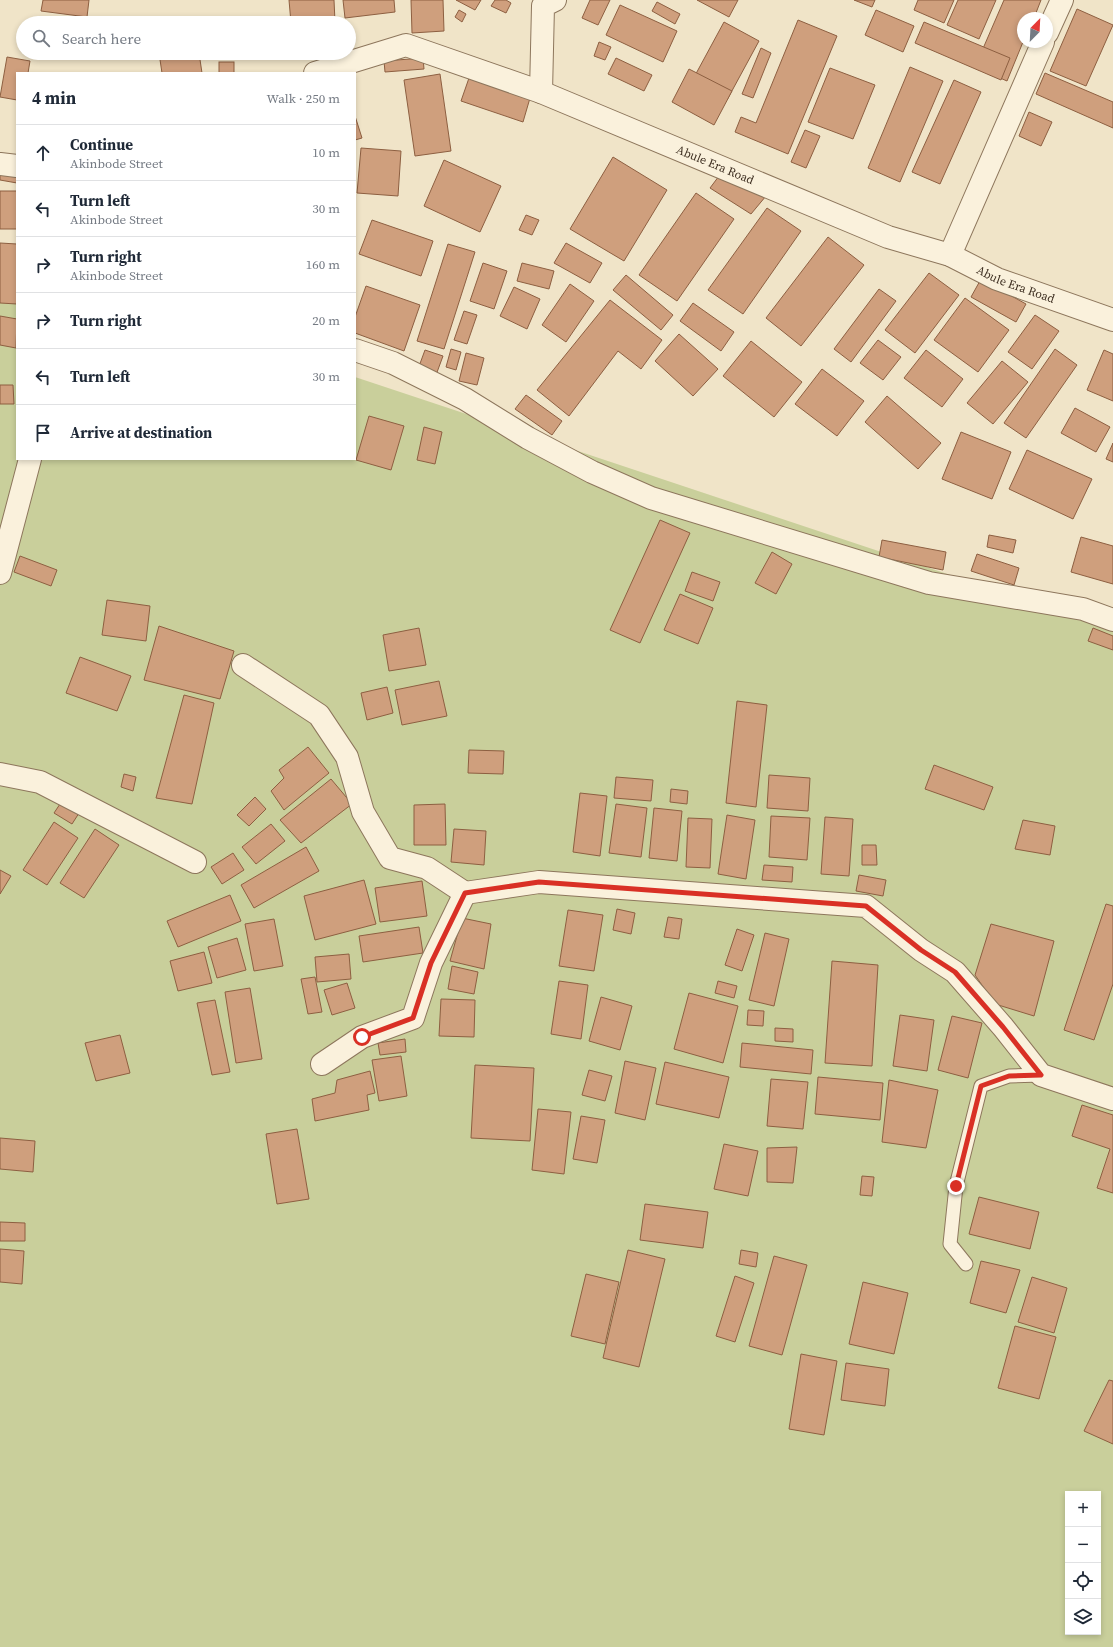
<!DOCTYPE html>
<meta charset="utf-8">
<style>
body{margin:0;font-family:"Source Serif 4",serif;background:#f6f6f7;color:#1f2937}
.controls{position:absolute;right:12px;bottom:12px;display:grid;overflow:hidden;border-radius:0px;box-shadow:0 2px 6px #0003}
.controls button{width:36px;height:36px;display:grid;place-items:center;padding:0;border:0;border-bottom:1px solid #e0e1e3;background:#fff;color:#1f2937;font:20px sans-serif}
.compass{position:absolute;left:1017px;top:12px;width:36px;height:36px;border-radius:50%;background:#fff;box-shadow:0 2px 6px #0003;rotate:24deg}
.stop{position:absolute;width:12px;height:12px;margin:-9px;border:3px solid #d93025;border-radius:50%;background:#fff}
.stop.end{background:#d93025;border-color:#fff;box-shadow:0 1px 4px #0008}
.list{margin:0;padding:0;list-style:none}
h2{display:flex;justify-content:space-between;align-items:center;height:52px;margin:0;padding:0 16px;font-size:17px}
h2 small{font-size:13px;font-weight:400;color:#747a83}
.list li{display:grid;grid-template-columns:26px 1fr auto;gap:12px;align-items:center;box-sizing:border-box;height:56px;padding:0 16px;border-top:1px solid #e0e1e3}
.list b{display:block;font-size:15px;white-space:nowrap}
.list p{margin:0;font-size:13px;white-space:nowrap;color:#747a83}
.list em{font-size:13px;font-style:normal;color:#747a83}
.icon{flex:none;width:22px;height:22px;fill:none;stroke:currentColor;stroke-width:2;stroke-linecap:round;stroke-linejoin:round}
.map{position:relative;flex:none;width:1113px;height:1647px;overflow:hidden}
.search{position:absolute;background:#fff;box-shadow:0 2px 6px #0003;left:16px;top:16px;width:340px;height:44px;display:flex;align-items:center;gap:10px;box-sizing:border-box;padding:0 14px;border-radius:22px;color:#747a83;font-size:15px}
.panel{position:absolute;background:#fff;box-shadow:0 2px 6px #0003;left:16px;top:72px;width:340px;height:388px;border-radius:0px}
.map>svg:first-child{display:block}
.green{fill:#c9cf9b;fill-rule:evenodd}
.building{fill:#cf9f7d;stroke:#8d5f41}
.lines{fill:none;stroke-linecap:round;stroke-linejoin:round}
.lane-casing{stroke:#8d765c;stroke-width:15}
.street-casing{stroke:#8d765c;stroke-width:24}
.lane{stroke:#faf1dc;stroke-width:13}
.street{stroke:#faf1dc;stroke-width:22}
.route{stroke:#d93025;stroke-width:5}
.labels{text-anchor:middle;stroke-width:3.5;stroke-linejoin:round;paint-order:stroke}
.street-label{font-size:12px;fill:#3d2e20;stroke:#f7eed8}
</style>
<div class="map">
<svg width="1113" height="1647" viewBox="0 0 1113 1647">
<rect width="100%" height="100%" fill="#f0e4c8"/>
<!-- green -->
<path class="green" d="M 0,259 L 17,265 L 17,459 L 355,459 L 355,377 L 1113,629 L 1113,1647 L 0,1647 ZM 1068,1494 L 1098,1494 L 1098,1632 L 1068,1632 Z"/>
<!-- building -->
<g class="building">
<path d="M 43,0 L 89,0 L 87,17 L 41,11 Z"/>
<path d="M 289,0 L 334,0 L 335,22 L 291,23 Z"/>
<path d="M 343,0 L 394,0 L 395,12 L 345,18 Z"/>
<path d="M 411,0 L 443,0 L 444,31 L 412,33 Z"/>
<path d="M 456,0 L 481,0 L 475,10 Z"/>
<path d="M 495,0 L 506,0 L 511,3 L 506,13 L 491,6 Z"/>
<path d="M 590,0 L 610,0 L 598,25 L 582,18 Z"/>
<path d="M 697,0 L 738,0 L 729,17 Z"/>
<path d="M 854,0 L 875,0 L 872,7 Z"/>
<path d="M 918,0 L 954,0 L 944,23 L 914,10 Z"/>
<path d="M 958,0 L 996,0 L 979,39 L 947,25 Z"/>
<path d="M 1004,0 L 1041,0 L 1034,18 L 1023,18 L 1023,42 L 1007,81 L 975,67 Z"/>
<path d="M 657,2 L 680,14 L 675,24 L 652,11 Z"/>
<path d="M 620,5 L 677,31 L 663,62 L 606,35 Z"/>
<path d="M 1077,9 L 1113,25 L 1086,86 L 1050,71 Z"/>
<path d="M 459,10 L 466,14 L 462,22 L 455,17 Z"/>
<path d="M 876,10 L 914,26 L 903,52 L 865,35 Z"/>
<path d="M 798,20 L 837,36 L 788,154 L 735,132 L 741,117 L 756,123 Z"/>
<path d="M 724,22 L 759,41 L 727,100 L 692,81 Z"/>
<path d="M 924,22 L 1010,58 L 1001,80 L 915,43 Z"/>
<path d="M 599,42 L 611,47 L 605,60 L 594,56 Z"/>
<path d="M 761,48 L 771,53 L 753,98 L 742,94 Z"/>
<path d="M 159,53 L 199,53 L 202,73 L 162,73 Z"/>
<path d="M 7,57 L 30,61 L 28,73 L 17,73 L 17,100 L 0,97 Z"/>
<path d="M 423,58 L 424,69 L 385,72 L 384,61 Z"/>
<path d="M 616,58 L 652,75 L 644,91 L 608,74 Z"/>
<rect x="219" y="62" width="15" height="11"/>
<path d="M 910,67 L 943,81 L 900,182 L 868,168 Z"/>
<path d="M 830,68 L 875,85 L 853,139 L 808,122 Z"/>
<path d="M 689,69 L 732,91 L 714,125 L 672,102 Z"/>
<path d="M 1045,73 L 1113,102 L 1113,128 L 1036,94 Z"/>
<path d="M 440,74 L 451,151 L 415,156 L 404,80 Z"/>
<path d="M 469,78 L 530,98 L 523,122 L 461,101 Z"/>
<path d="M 954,80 L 981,92 L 940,184 L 912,172 Z"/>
<path d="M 1029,112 L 1052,122 L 1041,146 L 1019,136 Z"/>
<path d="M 355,116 L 362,138 L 355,140 Z"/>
<path d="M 805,130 L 820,136 L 806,168 L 791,162 Z"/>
<path d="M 361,148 L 401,151 L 398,196 L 357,193 Z"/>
<path d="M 613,157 L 667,190 L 624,261 L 570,229 Z"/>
<path d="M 444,160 L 501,186 L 480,232 L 424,206 Z"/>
<path d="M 0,170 L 17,172 L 17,183 L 0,180 Z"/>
<path d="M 722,172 L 766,196 L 751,214 L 710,188 Z"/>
<rect x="0" y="191" width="17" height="38"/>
<path d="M 696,193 L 734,219 L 677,301 L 639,275 Z"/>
<path d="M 767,208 L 801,231 L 743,314 L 708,290 Z"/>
<path d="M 526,215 L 539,220 L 532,235 L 519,230 Z"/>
<path d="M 372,220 L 433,241 L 421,276 L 359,254 Z"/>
<path d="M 828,237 L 864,265 L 801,346 L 766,318 Z"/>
<path d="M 0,243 L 17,244 L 17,304 L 0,303 Z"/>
<path d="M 566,243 L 602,263 L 590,283 L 554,263 Z"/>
<path d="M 448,244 L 475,252 L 444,349 L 417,341 Z"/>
<path d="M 483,263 L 507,271 L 494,309 L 470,301 Z"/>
<path d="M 522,263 L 554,271 L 549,289 L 517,281 Z"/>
<path d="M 929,273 L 959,295 L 915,353 L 885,330 Z"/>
<path d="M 626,275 L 673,315 L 661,330 L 613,290 Z"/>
<path d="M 981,279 L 1026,304 L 1016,322 L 971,297 Z"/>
<path d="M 570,284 L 594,301 L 566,342 L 542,325 Z"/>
<path d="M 366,286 L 420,305 L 404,351 L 355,333 L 355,317 Z"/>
<path d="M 514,287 L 540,299 L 527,329 L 500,316 Z"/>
<path d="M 879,289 L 896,301 L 851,362 L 834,349 Z"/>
<path d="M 965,298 L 1009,330 L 978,372 L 934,340 Z"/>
<path d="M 610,300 L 662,340 L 641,369 L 618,351 L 569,416 L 537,390 Z"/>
<path d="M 693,303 L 734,332 L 721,351 L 680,321 Z"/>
<path d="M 464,311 L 477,315 L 467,344 L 454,340 Z"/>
<path d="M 1035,315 L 1059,331 L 1032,369 L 1008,352 Z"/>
<path d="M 0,316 L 17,319 L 16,348 L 0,345 Z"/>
<path d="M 679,334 L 718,369 L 693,396 L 655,361 Z"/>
<path d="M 878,340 L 901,357 L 883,380 L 860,363 Z"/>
<path d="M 751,341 L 802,382 L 774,417 L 723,376 Z"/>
<path d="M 451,349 L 461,352 L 456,370 L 446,367 Z"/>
<path d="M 1055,349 L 1077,365 L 1026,438 L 1004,423 Z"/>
<path d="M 425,350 L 443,356 L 436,375 L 418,369 Z"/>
<path d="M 926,350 L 963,379 L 942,407 L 904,378 Z"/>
<path d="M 1104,350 L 1113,354 L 1113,401 L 1087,390 Z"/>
<path d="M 466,353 L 484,358 L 477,385 L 459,381 Z"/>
<path d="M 1002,361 L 1028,382 L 993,424 L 967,403 Z"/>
<path d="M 822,369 L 864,401 L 837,436 L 795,404 Z"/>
<path d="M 0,385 L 13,385 L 14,404 L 0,404 Z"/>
<path d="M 526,395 L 562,421 L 552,435 L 515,409 Z"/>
<path d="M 887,396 L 941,443 L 918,469 L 865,422 Z"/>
<path d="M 1075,408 L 1110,427 L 1096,452 L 1061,433 Z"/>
<path d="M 369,416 L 404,426 L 391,470 L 356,460 Z"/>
<path d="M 424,427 L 442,432 L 435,464 L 417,460 Z"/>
<path d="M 961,432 L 1011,452 L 992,499 L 942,479 Z"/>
<path d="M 1113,443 L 1113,462 L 1106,459 Z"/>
<path d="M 1027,450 L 1092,479 L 1073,519 L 1009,489 Z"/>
<path d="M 660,520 L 690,533 L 640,643 L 610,630 Z"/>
<path d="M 989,535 L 1016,540 L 1013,553 L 987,547 Z"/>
<path d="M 1081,537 L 1113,546 L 1113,584 L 1071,572 Z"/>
<path d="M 882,540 L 946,552 L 943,570 L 879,557 Z"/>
<path d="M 772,552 L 792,564 L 776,594 L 755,583 Z"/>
<path d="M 977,554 L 1019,568 L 1014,585 L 971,571 Z"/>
<path d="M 20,556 L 57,570 L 51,586 L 14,572 Z"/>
<path d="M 692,572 L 720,582 L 713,601 L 685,591 Z"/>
<path d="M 680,594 L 713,608 L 698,644 L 664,630 Z"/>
<path d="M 107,600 L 150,606 L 146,641 L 102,635 Z"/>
<path d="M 159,626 L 234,651 L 220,699 L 144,680 Z"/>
<path d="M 419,628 L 426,665 L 389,671 L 383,635 Z"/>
<path d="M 1093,628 L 1113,636 L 1113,650 L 1088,641 Z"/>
<path d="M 80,657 L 131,676 L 117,711 L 66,693 Z"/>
<path d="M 439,681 L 447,716 L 402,725 L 395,690 Z"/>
<path d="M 387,687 L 393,713 L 367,720 L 361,693 Z"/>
<path d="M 184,695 L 214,703 L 192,804 L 156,798 Z"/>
<path d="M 737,701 L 767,705 L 756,807 L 726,803 Z"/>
<path d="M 308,747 L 329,773 L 284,810 L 271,791 L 284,778 L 279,770 Z"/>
<path d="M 469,750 L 504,751 L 503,774 L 468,773 Z"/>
<path d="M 934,765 L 993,787 L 984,810 L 925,789 Z"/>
<path d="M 124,774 L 136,777 L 133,791 L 121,787 Z"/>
<path d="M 769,775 L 810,778 L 808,811 L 767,808 Z"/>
<path d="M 616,777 L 653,780 L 651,801 L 614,798 Z"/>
<path d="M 331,779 L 352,804 L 301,843 L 280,820 Z"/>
<path d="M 671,789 L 688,791 L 687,804 L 670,802 Z"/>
<path d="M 580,793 L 607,796 L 600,856 L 573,852 Z"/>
<path d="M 255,797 L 266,809 L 249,826 L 237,815 Z"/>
<path d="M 64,798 L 81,810 L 72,824 L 54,813 Z"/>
<path d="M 445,804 L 446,845 L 414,845 L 414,805 Z"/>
<path d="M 616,804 L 647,808 L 641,857 L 609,853 Z"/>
<path d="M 654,808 L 682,811 L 677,861 L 649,858 Z"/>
<path d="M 727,815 L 755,820 L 746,879 L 718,874 Z"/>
<path d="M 771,816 L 810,818 L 807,860 L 769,857 Z"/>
<path d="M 825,817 L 853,819 L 849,876 L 821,874 Z"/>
<path d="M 688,818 L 712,819 L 710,868 L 686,867 Z"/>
<path d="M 1023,820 L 1055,826 L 1050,855 L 1015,849 Z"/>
<path d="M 54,822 L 78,838 L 47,885 L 23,870 Z"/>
<path d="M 271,824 L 285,841 L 256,864 L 242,847 Z"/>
<path d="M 95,829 L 119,845 L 84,898 L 60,883 Z"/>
<path d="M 454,829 L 486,831 L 484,865 L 451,862 Z"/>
<path d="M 862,845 L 876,845 L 877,865 L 862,865 Z"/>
<path d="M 306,847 L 319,871 L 254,908 L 241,885 Z"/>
<path d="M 233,853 L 244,870 L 222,884 L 211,867 Z"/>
<path d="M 764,865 L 793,867 L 792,882 L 762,880 Z"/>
<path d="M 0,870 L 11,876 L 0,894 Z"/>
<path d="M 859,875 L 886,880 L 883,896 L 856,891 Z"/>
<path d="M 364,880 L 376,924 L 315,940 L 304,896 Z"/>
<path d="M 422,881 L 427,916 L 380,922 L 375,888 Z"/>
<path d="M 230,895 L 241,921 L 178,947 L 167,921 Z"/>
<path d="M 1106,904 L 1113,906 L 1113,984 L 1094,1040 L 1064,1030 Z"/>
<path d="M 617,909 L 635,913 L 631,934 L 613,930 Z"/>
<path d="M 568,910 L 603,915 L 594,971 L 559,966 Z"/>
<path d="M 668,917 L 682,919 L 679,939 L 664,937 Z"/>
<path d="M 462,918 L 491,924 L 484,969 L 450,961 Z"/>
<path d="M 274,919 L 283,966 L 254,971 L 245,924 Z"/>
<path d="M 991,924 L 1054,941 L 1034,1016 L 995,1004 L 975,975 Z"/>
<path d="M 419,927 L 423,953 L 363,962 L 359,936 Z"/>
<path d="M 737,929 L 754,935 L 742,971 L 725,965 Z"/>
<path d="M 765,933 L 789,939 L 774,1006 L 749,1000 Z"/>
<path d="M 237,938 L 246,970 L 217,978 L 208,947 Z"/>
<path d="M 204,952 L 212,983 L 178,991 L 170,961 Z"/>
<path d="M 349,954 L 351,979 L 317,982 L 315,957 Z"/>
<path d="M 832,961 L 878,965 L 872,1066 L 825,1063 Z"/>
<path d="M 452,966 L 478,972 L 474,994 L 448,989 Z"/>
<path d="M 315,977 L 322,1012 L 308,1014 L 301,979 Z"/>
<path d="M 559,981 L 588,985 L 581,1039 L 551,1034 Z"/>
<path d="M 718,981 L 737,986 L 734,998 L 715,993 Z"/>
<path d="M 347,983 L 355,1008 L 332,1015 L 324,990 Z"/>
<path d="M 250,988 L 262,1059 L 236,1063 L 225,992 Z"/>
<path d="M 689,993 L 738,1006 L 723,1063 L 674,1049 Z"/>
<path d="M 601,997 L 632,1006 L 620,1050 L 589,1041 Z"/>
<path d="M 441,999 L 475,1000 L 474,1037 L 439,1036 Z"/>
<path d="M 215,1000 L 230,1072 L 212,1075 L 197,1003 Z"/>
<path d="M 748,1010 L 764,1011 L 763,1026 L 747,1025 Z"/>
<path d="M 900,1015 L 934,1020 L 927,1071 L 893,1066 Z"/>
<path d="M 952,1016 L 982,1023 L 968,1078 L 938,1070 Z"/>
<path d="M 775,1028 L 793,1029 L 793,1042 L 775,1041 Z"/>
<path d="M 120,1035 L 130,1073 L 96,1081 L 85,1043 Z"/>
<path d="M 405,1039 L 406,1052 L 380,1055 L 378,1043 Z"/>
<path d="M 742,1043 L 813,1050 L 811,1074 L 740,1067 Z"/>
<path d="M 401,1056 L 407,1096 L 379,1101 L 372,1060 Z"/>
<path d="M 625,1061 L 656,1068 L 645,1120 L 615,1113 Z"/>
<path d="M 665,1062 L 729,1077 L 719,1118 L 656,1104 Z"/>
<path d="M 475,1065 L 534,1068 L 530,1141 L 471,1138 Z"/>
<path d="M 589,1070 L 612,1076 L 605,1101 L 582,1095 Z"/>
<path d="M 370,1071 L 375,1093 L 367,1095 L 369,1110 L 315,1121 L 312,1099 L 335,1093 L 337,1080 Z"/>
<path d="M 818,1077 L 883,1083 L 880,1120 L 815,1114 Z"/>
<path d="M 771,1079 L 808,1082 L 803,1129 L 767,1126 Z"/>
<path d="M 889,1080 L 938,1090 L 926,1148 L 882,1142 Z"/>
<path d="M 1082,1105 L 1113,1115 L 1113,1193 L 1097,1188 L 1110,1149 L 1072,1136 Z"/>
<path d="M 538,1109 L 571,1112 L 564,1174 L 532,1170 Z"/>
<path d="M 581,1116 L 605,1120 L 597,1163 L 573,1159 Z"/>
<path d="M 297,1129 L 309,1199 L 277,1204 L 266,1134 Z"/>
<path d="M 0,1138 L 35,1141 L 33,1172 L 0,1169 Z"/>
<path d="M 724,1144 L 758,1151 L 748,1196 L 714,1189 Z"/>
<path d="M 797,1147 L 793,1183 L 767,1182 L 767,1148 Z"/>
<path d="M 862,1176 L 874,1177 L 872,1196 L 860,1195 Z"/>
<path d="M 979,1197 L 1039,1212 L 1030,1249 L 969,1234 Z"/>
<path d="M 645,1204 L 708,1212 L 703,1248 L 640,1240 Z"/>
<path d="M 0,1222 L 25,1223 L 25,1241 L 0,1241 Z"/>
<path d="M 0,1249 L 24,1251 L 22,1284 L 0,1282 Z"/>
<path d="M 628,1250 L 665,1259 L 639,1367 L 603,1358 Z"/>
<path d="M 741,1250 L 758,1253 L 756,1267 L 739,1264 Z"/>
<path d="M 774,1256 L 807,1265 L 782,1355 L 749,1346 Z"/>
<path d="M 981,1261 L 1020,1270 L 1006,1313 L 970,1303 Z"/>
<path d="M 586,1274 L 619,1282 L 605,1344 L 571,1336 Z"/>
<path d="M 735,1276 L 754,1283 L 735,1342 L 716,1336 Z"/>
<path d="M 1032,1277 L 1067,1288 L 1054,1333 L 1018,1322 Z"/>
<path d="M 863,1282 L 908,1293 L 894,1354 L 849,1344 Z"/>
<path d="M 1015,1326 L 1056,1337 L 1039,1399 L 998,1388 Z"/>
<path d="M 801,1354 L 837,1361 L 824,1435 L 789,1429 Z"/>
<path d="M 846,1363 L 889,1369 L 885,1406 L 841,1400 Z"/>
<path d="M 1109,1380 L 1113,1381 L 1113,1444 L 1084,1431 Z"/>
</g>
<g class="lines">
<defs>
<path id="lane" d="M 966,1264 L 950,1244 L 956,1186 L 981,1086 L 1009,1076 L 1041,1075"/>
<g id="street">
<path d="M 1047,33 L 1062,0"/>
<path id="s1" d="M 315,73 L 406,45 L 541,92 L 888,237 L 950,255 L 997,279 L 1113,320"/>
<path d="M 541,92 L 543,6 L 555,0"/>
<path d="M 0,164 L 17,166"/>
<path d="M 950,255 L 1043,42"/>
<path d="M 355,350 L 393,363 L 465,399 L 528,438 L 592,472 L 651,498 L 929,583 L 1083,609 L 1113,620"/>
<path d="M 0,573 L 30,459"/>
<path d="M 243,665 L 319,715 L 347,757 L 363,812 L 390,858 L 427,868 L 465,893"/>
<path d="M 0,774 L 40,782 L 195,862"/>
<path d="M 322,1064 L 362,1037 L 413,1018 L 431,963 L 465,893 L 539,882 L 866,906 L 921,950 L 955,972 L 1003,1027 L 1041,1075 L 1113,1099"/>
</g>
</defs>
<!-- lane casing -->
<use href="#lane" class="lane-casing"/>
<!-- street casing -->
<use href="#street" class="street-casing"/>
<!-- lane -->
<use href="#lane" class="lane"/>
<!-- street -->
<use href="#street" class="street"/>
</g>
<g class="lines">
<!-- route -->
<path class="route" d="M 362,1037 L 413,1018 L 431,963 L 465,893 L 539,882 L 866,906 L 921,950 L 955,972 L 1003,1027 L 1041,1075 L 1009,1076 L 981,1086 L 956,1186"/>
</g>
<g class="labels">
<!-- street labels -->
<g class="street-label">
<text dy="4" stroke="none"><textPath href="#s1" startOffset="427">Abule Era Road</textPath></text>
<text dy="4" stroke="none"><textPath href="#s1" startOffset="751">Abule Era Road</textPath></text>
</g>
</g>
</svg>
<div class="controls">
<button>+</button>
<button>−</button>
<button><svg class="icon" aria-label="locate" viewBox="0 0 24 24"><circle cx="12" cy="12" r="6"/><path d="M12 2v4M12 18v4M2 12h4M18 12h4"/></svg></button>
<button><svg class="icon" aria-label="layers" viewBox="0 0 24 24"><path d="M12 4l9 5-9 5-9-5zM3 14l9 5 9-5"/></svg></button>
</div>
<svg class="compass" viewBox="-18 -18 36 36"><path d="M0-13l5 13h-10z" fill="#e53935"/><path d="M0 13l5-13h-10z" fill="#747a83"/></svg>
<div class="stop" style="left:362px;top:1037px"></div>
<div class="stop end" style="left:956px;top:1186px"></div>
<div class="search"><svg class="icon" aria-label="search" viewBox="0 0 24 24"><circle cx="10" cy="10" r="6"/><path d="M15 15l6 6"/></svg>Search here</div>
<section class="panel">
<h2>4 min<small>Walk · 250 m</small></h2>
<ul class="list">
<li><svg class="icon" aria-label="ahead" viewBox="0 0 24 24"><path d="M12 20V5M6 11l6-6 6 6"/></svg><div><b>Continue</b><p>Akinbode Street</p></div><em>10 m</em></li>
<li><svg class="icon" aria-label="left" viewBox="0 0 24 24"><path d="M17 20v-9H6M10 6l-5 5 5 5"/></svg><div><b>Turn left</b><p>Akinbode Street</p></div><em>30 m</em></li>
<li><svg class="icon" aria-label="right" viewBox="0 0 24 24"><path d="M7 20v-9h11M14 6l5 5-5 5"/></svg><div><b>Turn right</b><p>Akinbode Street</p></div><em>160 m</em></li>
<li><svg class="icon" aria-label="right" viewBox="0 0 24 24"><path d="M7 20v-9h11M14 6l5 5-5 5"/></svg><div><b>Turn right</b></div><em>20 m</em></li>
<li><svg class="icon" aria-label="left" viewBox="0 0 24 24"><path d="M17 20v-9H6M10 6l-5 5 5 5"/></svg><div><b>Turn left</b></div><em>30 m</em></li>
<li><svg class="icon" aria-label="arrive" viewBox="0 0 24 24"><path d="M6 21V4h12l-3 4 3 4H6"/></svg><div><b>Arrive at destination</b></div></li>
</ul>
</section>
</div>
